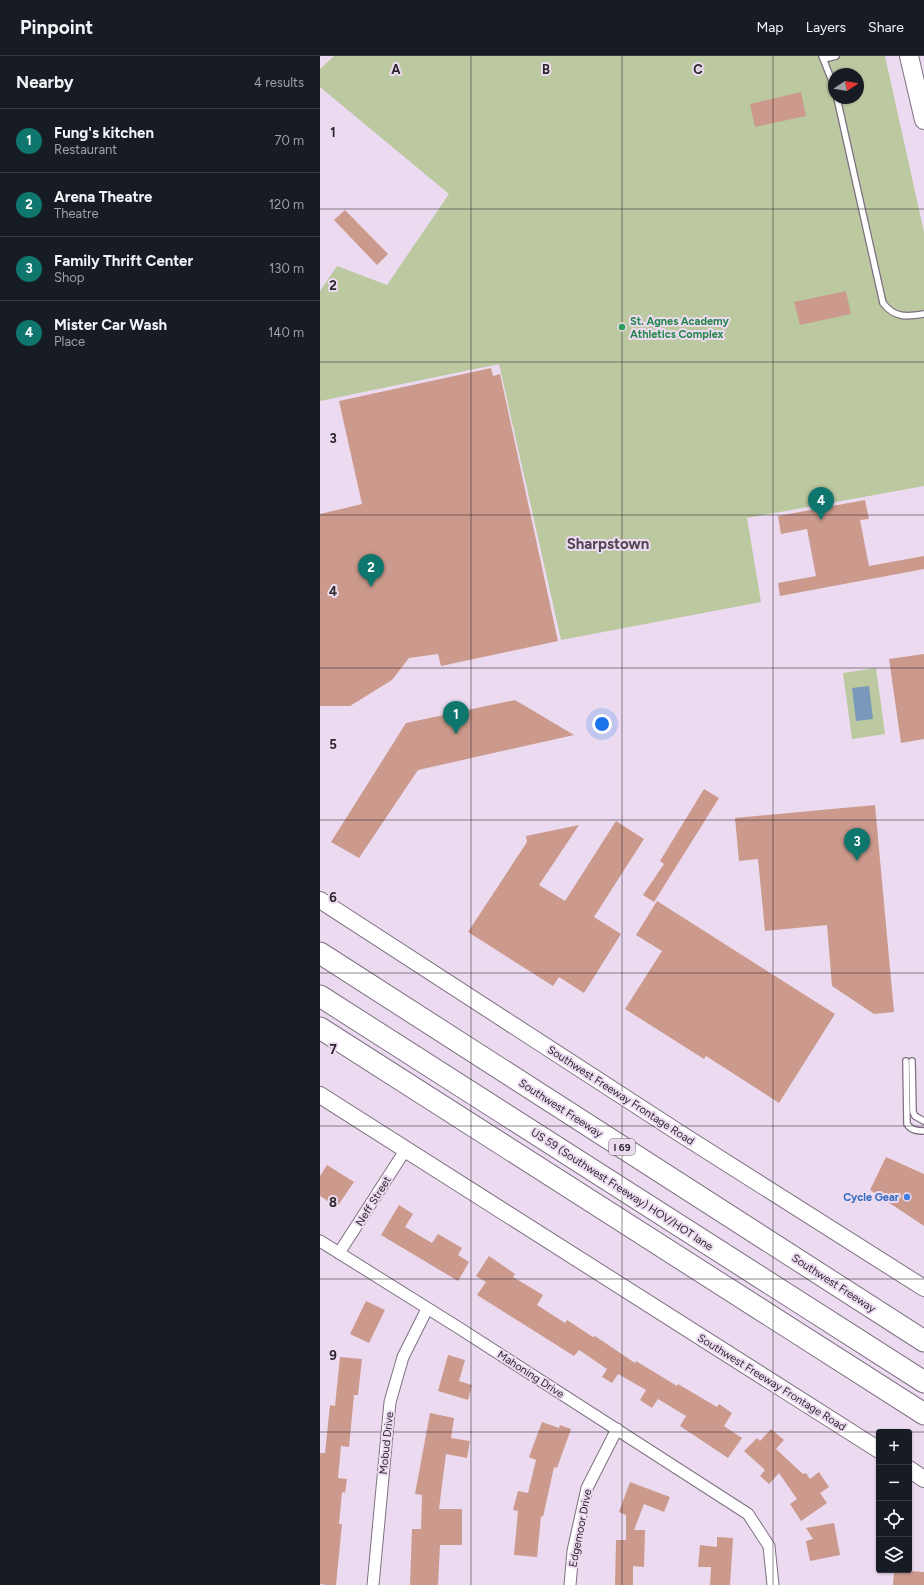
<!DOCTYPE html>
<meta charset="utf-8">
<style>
body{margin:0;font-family:Figtree,sans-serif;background:#242831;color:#f1f3f6}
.controls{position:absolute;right:12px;bottom:12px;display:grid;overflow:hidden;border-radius:4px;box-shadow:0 1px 3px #0004}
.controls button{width:36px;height:36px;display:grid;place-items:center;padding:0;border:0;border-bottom:1px solid #363941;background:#171b24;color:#f1f3f6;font:20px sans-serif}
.compass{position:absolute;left:508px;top:12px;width:36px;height:36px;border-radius:50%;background:#171b24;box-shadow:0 1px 3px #0004;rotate:78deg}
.you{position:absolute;left:282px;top:668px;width:14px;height:14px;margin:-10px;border:3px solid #fff;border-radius:50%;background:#1a73e8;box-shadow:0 0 0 6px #1a73e833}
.badge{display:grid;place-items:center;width:26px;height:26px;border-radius:50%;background:#0f766e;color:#fff;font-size:13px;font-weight:700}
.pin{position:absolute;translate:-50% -33px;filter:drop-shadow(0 1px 2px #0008)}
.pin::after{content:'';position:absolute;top:21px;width:14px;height:12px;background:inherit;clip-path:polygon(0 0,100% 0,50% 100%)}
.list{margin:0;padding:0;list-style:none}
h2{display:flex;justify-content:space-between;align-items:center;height:52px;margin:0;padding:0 16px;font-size:17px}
h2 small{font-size:13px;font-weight:400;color:#9ea1a6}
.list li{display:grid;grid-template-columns:26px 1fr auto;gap:12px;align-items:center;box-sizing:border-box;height:64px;padding:0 16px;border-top:1px solid #363941}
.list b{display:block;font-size:15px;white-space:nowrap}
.list p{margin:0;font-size:13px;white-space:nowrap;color:#9ea1a6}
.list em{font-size:13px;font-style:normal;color:#9ea1a6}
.icon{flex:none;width:22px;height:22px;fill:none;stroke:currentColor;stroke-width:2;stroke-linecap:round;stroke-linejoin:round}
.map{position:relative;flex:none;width:604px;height:1529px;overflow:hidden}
header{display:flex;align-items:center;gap:24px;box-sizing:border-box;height:56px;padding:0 20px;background:#171b24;border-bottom:1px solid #363941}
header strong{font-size:19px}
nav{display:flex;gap:22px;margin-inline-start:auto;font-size:14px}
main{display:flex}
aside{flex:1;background:#171b24}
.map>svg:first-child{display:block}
.green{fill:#bbc8a0;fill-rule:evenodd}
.water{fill:#7899ba}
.building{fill:#cb9a8c}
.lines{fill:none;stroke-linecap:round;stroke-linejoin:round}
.lane-casing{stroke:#7e7082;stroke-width:8}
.street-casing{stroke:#7e7082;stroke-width:13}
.secondary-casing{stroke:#7e7082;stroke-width:18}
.primary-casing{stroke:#7e7082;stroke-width:20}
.highway-casing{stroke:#7e7082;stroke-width:23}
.lane{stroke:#fff;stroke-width:5.5}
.street{stroke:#fff;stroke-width:11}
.secondary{stroke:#fff;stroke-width:16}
.primary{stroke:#fff;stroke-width:18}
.highway{stroke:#fff;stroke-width:21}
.grid{fill:none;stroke:#2b252d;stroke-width:1;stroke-opacity:0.55}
.leisure-dot{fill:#2e9e5b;stroke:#ecdbf0;stroke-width:1.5}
.shop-dot{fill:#3f7fe0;stroke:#ecdbf0;stroke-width:1.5}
.labels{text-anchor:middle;stroke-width:4;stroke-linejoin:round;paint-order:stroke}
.shield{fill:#ecdbf0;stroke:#655c68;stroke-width:1}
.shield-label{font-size:10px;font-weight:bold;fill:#2b252d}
.leisure-label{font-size:11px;font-weight:bold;fill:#27864d;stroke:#ecdbf0;text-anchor:start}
.street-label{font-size:11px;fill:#2b252d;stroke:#ecdbf0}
.shop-label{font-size:11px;font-weight:bold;fill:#366cbe;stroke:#ecdbf0;text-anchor:end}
.district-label{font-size:15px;font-weight:bold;fill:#524556;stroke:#ecdbf0}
.grid-label{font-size:13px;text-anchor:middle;font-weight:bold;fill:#2b252d;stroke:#ecdbf0;stroke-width:4;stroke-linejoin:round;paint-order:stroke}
</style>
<header>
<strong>Pinpoint</strong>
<nav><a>Map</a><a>Layers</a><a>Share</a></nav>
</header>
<main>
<aside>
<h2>Nearby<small>4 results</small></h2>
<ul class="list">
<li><span class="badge">1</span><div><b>Fung's kitchen</b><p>Restaurant</p></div><em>70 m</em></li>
<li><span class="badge">2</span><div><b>Arena Theatre</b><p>Theatre</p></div><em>120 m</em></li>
<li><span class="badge">3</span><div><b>Family Thrift Center</b><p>Shop</p></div><em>130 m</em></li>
<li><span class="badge">4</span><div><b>Mister Car Wash</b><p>Place</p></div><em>140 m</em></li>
</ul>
</aside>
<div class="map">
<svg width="604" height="1529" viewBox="0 0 604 1529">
<rect width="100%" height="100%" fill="#ecdbf0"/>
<!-- green -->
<g class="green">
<path d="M 14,0 L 565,0 L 604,176 L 604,430 L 427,462 L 441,546 L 241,584 L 179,308 L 0,345 L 0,235 L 17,210 L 67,229 L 129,138 L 0,31 L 0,13 ZM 514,18 L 538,18 L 538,42 L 514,42 Z"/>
<path d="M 556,612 L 565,678 L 532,683 L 523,617 Z"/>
</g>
<!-- water -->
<path class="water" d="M 549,630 L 553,663 L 536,665 L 532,632 Z"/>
<!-- building -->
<g class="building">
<path d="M 481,36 L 486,60 L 435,71 L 430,48 Z"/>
<path d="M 25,154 L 68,198 L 57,209 L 14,164 Z"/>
<path d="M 526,235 L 531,258 L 480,269 L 474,246 Z"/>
<path d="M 171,312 L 173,320 L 180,318 L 238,585 L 121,610 L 118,598 L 89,602 L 72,624 L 30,650 L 0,650 L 0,458 L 42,448 L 19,345 Z"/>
<path d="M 545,444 L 549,463 L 540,464 L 549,510 L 604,500 L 604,513 L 460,540 L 458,527 L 496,520 L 487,473 L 461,478 L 458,460 Z"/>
<path d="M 604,598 L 604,683 L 581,687 L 569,603 Z"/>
<path d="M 195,644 L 254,679 L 98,714 L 39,802 L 11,786 L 86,667 Z"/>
<path d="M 384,733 L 399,742 L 334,846 L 323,839 L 344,808 L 340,805 Z"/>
<path d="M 555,749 L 574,956 L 554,958 L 512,930 L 507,869 L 445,875 L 438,803 L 419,805 L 415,762 Z"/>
<path d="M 296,765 L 324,783 L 274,861 L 301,878 L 264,937 L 239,921 L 233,930 L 148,876 L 207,786 L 206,780 L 259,769 L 219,829 L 245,845 Z"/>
<path d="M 337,845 L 515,958 L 459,1047 L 386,1000 L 384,1003 L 305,953 L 342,895 L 316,879 Z"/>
<path d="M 566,1101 L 604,1118 L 604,1170 L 550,1134 Z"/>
<path d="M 7,1109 L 34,1126 L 17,1151 L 0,1140 L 0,1120 Z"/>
<path d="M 79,1149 L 93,1158 L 85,1171 L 112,1187 L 118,1178 L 142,1192 L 138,1199 L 149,1206 L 138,1225 L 61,1179 Z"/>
<path d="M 169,1200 L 195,1218 L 193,1221 L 223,1239 L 217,1249 L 245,1267 L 247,1264 L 273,1281 L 275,1280 L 315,1307 L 316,1305 L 357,1330 L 358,1328 L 397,1351 L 399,1348 L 412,1357 L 404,1370 L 422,1382 L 408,1402 L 360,1370 L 366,1360 L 338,1343 L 332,1352 L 320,1344 L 326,1334 L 298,1318 L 292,1327 L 282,1321 L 287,1313 L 259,1294 L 254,1300 L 157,1239 L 166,1226 L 156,1220 Z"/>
<path d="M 46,1245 L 65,1254 L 49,1287 L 30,1278 Z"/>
<path d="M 128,1299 L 145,1304 L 139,1325 L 152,1329 L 148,1344 L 118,1335 Z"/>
<path d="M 20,1301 L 42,1303 L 38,1339 L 34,1339 L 29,1391 L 21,1390 L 18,1422 L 27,1423 L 25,1437 L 22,1436 L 19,1468 L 22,1468 L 16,1529 L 6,1529 L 0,1528 L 0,1397 L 5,1397 L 10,1349 L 15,1350 Z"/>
<path d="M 110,1357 L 134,1362 L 131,1382 L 150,1385 L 147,1402 L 126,1398 L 119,1453 L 142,1453 L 142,1489 L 120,1489 L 118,1529 L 90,1529 L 92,1473 L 101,1473 L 102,1439 L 95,1438 Z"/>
<path d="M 222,1366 L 239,1372 L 240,1369 L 251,1373 L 237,1412 L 234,1411 L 223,1461 L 221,1460 L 217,1501 L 194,1499 L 198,1455 L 193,1454 L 198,1435 L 208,1437 L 216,1404 L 209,1401 Z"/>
<path d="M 451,1373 L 464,1384 L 456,1393 L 483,1418 L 486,1417 L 490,1423 L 499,1416 L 509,1431 L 500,1437 L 507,1447 L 481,1465 L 470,1448 L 477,1443 L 459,1417 L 449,1428 L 440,1420 L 445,1414 L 424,1395 L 437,1382 L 440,1385 Z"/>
<path d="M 310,1426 L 350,1441 L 344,1456 L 324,1448 L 314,1474 L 325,1474 L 324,1511 L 313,1510 L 313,1529 L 295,1529 L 296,1484 L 306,1484 L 306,1459 L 299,1456 Z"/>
<path d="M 514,1467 L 520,1499 L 490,1505 L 486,1485 L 493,1483 L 486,1472 Z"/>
<path d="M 397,1481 L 413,1482 L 410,1529 L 390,1529 L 391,1511 L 378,1511 L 380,1489 L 397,1491 Z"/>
<path d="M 574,1514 L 604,1516 L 604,1529 L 573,1529 Z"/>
</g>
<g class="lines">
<defs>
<g id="lane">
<path d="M 502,0 L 514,30"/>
<path d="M 504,3 L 516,0"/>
<path d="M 517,42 L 563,247 C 574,262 587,261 604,258"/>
<path d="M 586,1005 L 587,1068 C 591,1074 596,1075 604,1075"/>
<path d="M 592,1005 L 593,1056 L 595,1060 L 604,1065"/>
</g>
<g id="street">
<path d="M 0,1185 L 139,1272 L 428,1458 L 449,1490 L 453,1529"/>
<path d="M 19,1197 L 86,1093"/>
<path d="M 53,1529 L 70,1346 L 83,1301 L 107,1253"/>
<path d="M 250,1529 L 253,1495 L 267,1432 L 297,1373"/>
</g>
<g id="secondary">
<path d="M 0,844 L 364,1080 L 604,1232"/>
<path d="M 0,1039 L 559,1394"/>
<path d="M 589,1413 L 604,1423"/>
</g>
<path id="primary" d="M 589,0 L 604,64"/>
<g id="highway">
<path d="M 0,897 L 604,1285"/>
<path d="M 0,940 L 604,1326"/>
<path d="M 0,972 L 604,1358"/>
</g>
</defs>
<!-- lane casing -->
<use href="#lane" class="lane-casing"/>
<!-- street casing -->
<use href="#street" class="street-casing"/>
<!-- secondary casing -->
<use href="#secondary" class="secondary-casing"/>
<!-- primary casing -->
<use href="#primary" class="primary-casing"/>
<!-- highway casing -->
<use href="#highway" class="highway-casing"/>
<!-- lane -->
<use href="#lane" class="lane"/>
<!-- street -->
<use href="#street" class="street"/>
<!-- secondary -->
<use href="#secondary" class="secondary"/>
<!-- primary -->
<use href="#primary" class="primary"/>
<!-- highway -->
<use href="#highway" class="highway"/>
</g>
<!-- grid -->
<path class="grid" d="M 151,0 L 151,1529M 302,0 L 302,1529M 453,0 L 453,1529M 0,153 L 604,153M 0,306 L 604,306M 0,459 L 604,459M 0,612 L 604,612M 0,764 L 604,764M 0,917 L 604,917M 0,1070 L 604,1070M 0,1223 L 604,1223M 0,1376 L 559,1376M 589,1376 L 604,1376"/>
<!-- markers -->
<circle class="leisure-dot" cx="302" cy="271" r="4"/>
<circle class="shop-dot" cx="587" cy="1141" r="4"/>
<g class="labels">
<!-- shield labels -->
<rect class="shield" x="289" y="1083" width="26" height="16" rx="3"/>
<g class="shield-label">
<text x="302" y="1095">I 69</text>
</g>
<!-- leisure labels -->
<g class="leisure-label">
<text x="310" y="269">St. Agnes Academy<tspan x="310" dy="13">Athletics Complex</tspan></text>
</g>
<!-- street labels -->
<g class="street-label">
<text transform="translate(301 1039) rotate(33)" y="4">Southwest Freeway Frontage Road</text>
<text transform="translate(241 1052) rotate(33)" y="4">Southwest Freeway</text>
<text transform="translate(302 1133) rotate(33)" y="4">US 59 (Southwest Freeway) HOV/HOT lane</text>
<text transform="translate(53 1145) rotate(-58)" y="4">Neff Street</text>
<text transform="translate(514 1227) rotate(33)" y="4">Southwest Freeway</text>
<text transform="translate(211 1318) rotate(33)" y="4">Mahoning Drive</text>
<text transform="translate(452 1326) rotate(32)" y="4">Southwest Freeway Frontage Road</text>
<text transform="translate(66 1387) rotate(-84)" y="4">Mobud Drive</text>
<text transform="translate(260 1472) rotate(-79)" y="4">Edgemoor Drive</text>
</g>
<!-- shop labels -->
<g class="shop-label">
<text x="579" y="1145">Cycle Gear</text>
</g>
<!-- district labels -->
<g class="district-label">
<text x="288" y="493">Sharpstown</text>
</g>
</g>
<g class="grid-label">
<text x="76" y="18">A</text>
<text x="226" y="18">B</text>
<text x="378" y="18">C</text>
<text x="13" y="81">1</text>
<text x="13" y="234">2</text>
<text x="13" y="387">3</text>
<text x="13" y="540">4</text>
<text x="13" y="693">5</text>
<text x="13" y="846">6</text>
<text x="13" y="998">7</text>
<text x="13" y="1151">8</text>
<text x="13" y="1304">9</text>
</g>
</svg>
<div class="controls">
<button>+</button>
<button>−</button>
<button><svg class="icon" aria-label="locate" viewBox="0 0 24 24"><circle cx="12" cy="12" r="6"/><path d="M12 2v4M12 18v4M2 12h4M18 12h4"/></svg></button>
<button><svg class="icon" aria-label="layers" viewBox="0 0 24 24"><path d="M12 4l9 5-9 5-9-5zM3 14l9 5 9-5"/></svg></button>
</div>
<svg class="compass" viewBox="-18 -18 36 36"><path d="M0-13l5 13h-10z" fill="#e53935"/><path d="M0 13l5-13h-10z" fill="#9ea1a6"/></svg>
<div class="you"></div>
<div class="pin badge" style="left:136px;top:678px">1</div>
<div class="pin badge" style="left:51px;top:531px">2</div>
<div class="pin badge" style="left:537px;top:805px">3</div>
<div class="pin badge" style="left:501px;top:464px">4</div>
</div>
</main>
